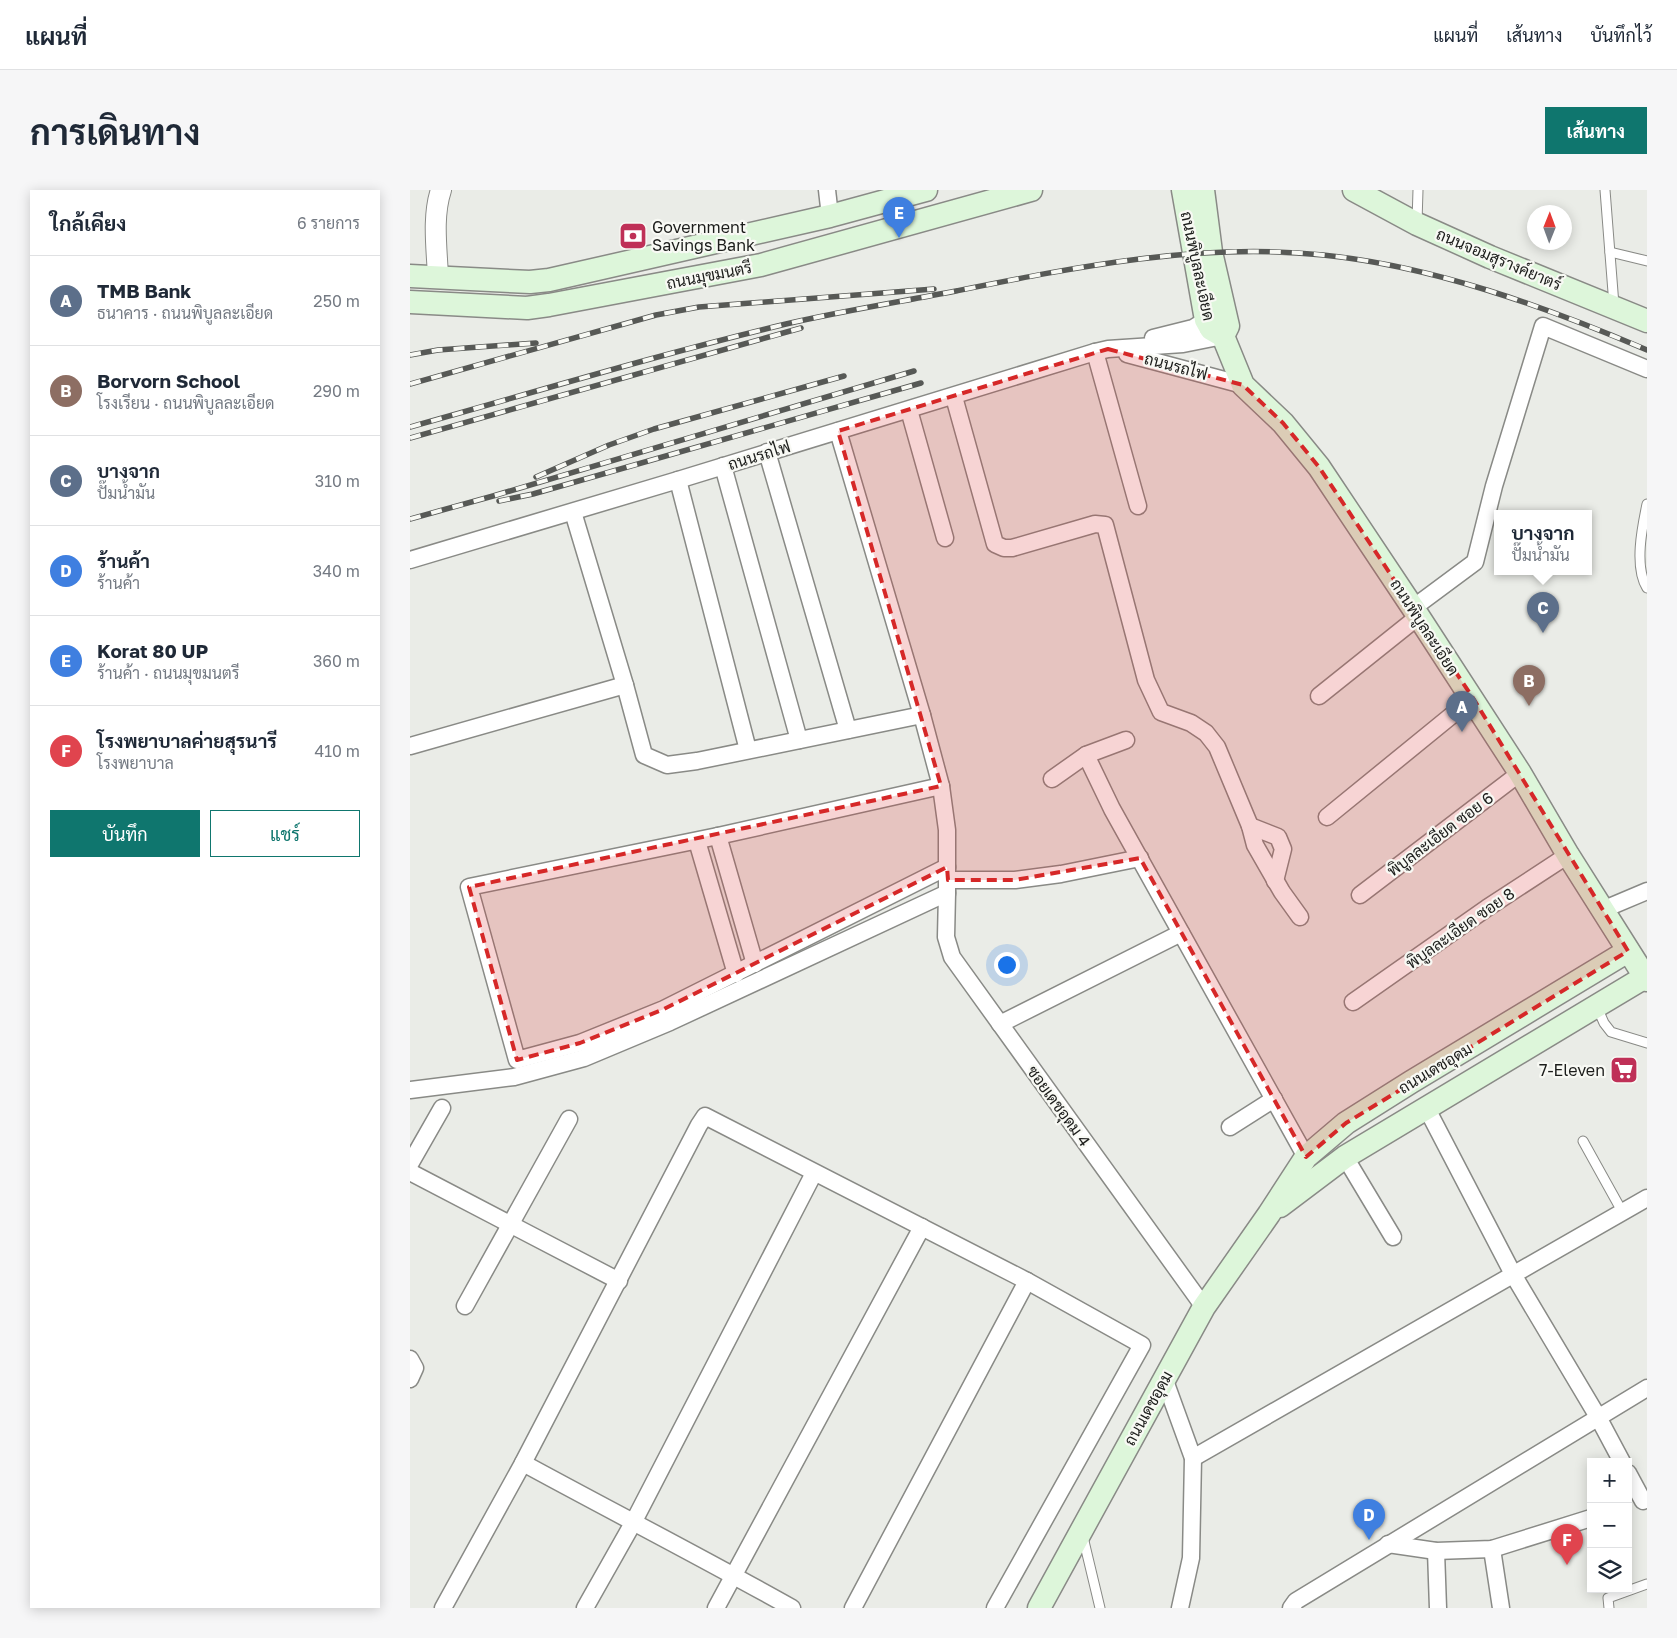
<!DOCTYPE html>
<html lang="th">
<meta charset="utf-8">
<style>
body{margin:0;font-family:"Golos Text",Sarabun,sans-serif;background:#f6f6f7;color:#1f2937}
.controls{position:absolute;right:15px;bottom:15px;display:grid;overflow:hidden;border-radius:0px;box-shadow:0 2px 12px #0003}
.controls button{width:45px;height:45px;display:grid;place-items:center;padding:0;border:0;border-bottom:1px solid #e0e1e3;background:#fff;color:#1f2937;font:25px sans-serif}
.compass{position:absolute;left:1117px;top:15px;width:45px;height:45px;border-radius:50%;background:#fff;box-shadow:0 2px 12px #0003;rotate:1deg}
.you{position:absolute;left:596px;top:774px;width:18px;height:18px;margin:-12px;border:4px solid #fff;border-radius:50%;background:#1a73e8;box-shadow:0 0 0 8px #1a73e833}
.badge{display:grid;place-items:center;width:32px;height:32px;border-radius:50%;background:#0f766e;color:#fff;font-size:16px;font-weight:700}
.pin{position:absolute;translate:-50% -41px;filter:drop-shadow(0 1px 2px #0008)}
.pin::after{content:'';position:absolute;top:26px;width:18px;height:15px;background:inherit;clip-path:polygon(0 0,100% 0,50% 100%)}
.popup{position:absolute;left:1084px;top:320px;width:98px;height:65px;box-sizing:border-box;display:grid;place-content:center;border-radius:0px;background:#fff;filter:drop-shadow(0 1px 4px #0005);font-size:16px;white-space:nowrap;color:#747a83}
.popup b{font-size:19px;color:#1f2937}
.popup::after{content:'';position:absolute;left:50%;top:100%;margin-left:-10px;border:10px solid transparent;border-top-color:#fff}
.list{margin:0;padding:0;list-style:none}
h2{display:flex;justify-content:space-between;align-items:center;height:65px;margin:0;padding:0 20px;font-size:21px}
h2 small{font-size:16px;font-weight:400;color:#747a83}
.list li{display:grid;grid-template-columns:32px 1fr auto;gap:15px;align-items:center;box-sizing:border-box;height:90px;padding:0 20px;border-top:1px solid #e0e1e3}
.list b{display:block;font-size:19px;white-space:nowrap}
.list p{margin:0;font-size:16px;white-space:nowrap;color:#747a83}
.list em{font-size:16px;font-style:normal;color:#747a83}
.actions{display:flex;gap:10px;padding:15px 20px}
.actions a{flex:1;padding:11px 0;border:1px solid #0f766e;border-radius:0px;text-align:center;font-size:18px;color:#0f766e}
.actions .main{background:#0f766e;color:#fff}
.icon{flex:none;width:28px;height:28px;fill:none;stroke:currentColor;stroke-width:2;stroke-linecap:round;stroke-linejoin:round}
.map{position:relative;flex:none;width:1237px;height:1418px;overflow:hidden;border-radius:0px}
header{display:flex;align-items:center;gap:30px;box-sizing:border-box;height:70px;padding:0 25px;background:#fff;border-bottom:1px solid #e0e1e3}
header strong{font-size:24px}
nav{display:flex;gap:28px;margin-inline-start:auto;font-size:18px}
.intro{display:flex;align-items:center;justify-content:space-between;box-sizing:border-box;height:120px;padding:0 30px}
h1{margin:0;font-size:35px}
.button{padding:12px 22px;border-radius:0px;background:#0f766e;color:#fff;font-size:18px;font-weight:700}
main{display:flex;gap:30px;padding:0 30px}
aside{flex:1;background:#fff;border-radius:0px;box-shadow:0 2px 12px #0003}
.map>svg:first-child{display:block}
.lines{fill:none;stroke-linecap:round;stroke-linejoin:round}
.service-casing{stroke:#898a86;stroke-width:11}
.minor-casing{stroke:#898a86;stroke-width:19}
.tertiary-casing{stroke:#898a86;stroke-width:22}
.secondary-casing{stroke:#898a86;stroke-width:25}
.service{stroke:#fff;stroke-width:9}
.minor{stroke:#fff;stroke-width:16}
.tertiary{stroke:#fff;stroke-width:20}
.secondary{stroke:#ddf6da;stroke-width:22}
.rail-casing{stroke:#575956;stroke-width:5.5}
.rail{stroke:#f8f9f4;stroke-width:4;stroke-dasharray:11;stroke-linecap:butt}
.marked{fill:#d62828;fill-opacity:0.2;stroke:#d62828;stroke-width:4;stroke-dasharray:10 6;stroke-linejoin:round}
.labels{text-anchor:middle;stroke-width:4.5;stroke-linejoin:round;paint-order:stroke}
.poi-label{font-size:16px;fill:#1c1d1b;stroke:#f8f9f4;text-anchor:start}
.street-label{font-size:16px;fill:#1c1d1b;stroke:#f8f9f4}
</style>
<header>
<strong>แผนที่</strong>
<nav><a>แผนที่</a><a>เส้นทาง</a><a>บันทึกไว้</a></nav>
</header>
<div class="intro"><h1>การเดินทาง</h1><a class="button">เส้นทาง</a></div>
<main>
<aside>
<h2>ใกล้เคียง<small>6 รายการ</small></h2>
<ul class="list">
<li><span class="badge" style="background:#5c6f8a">A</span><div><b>TMB Bank</b><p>ธนาคาร · ถนนพิบูลละเอียด</p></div><em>250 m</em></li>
<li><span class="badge" style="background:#8d6e63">B</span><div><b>Borvorn School</b><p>โรงเรียน · ถนนพิบูลละเอียด</p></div><em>290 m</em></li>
<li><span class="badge" style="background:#5c6f8a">C</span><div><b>บางจาก</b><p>ปั๊มน้ำมัน</p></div><em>310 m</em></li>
<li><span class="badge" style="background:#3f7fe0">D</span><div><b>ร้านค้า</b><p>ร้านค้า</p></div><em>340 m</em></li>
<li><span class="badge" style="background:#3f7fe0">E</span><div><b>Korat 80 UP</b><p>ร้านค้า · ถนนมุขมนตรี</p></div><em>360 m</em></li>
<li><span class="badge" style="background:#e0444e">F</span><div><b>โรงพยาบาลค่ายสุรนารี</b><p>โรงพยาบาล</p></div><em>410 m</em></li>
</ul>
<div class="actions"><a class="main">บันทึก</a><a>แชร์</a></div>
</aside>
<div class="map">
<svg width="1237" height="1418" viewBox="0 0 1237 1418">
<rect width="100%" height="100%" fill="#eaece7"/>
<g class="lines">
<defs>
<g id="service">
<path d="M 1195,0 L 1204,115"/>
<path d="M 1007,32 L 1008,0"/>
<path d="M 1200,62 L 1237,71"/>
<path d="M 1237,314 C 1232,338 1224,377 1237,398"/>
<path d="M 1187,817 L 1194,833 L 1201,842 L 1237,853"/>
<path d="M 1173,951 L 1213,1023"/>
<path d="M 673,1347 L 690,1418"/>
<path d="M 1199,1418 L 1198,1408 L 1237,1394"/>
</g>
<g id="minor">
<path d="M 417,0 L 420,26"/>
<path d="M 743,148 L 783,138 L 796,130"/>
<path d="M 685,162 L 728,316"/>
<path d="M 717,164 L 833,195"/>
<path d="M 544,207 L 585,354 L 594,358 L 602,358 L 685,334 L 695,335 L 736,490 L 751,522 L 781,533 L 796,543 L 807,557 L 840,636 L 845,655 L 872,702 L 890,727"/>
<path d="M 499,220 L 535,348"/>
<path d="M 357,262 L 438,540"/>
<path d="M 313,276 L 389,550"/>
<path d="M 268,290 L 338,560"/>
<path d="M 163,322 L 215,495 L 234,565 L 257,575 L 287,571 L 512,525"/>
<path d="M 0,370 L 268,290 L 685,162 L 698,159 L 773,154 L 813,146"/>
<path d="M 1003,418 L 1065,372 L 1084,296 L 1133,136 L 1237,179"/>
<path d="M 909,506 L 1009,426"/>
<path d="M 0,556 L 215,495"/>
<path d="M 676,565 L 702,619 L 896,967"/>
<path d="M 642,589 L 676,565 L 716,550"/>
<path d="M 531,596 L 308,646 L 59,697 L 107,870 L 170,853 L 254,819 L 537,677"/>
<path d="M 917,627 L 1063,508"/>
<path d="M 840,636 L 868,647 L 873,659 L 865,691"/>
<path d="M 308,646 L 345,774"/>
<path d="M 287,651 L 326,784"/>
<path d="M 538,690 L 605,690 L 651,684 L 730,668"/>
<path d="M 537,703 L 536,747 L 542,767 L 794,1117"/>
<path d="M 950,705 L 1110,583"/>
<path d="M 1192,720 L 1237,701"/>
<path d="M 943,812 L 1077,718 L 1158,665"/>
<path d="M 590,834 L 771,743"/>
<path d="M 0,900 L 104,887 L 174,868 L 260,832 L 537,703 L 537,640 L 531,596 L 512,525 L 428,241"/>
<path d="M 1017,919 L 1104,1086 L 1188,1227 L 1212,1272"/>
<path d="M 820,937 L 864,909"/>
<path d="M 935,967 L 983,1047"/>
<path d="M 0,974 L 32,918"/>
<path d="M 0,982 L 209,1091"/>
<path d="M 55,1116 L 159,929"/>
<path d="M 0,1169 L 5,1178 L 0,1189"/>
<path d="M 754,1188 L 783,1268 L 781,1368 L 770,1418"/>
<path d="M 783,1268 L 1237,1008"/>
<path d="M 113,1273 C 203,1322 293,1368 382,1418"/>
<path d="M 1218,1283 L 1233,1311"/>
<path d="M 978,1354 L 1026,1361 L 1082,1359 L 1181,1328"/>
<path d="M 1082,1359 L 1091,1418"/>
<path d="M 1026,1361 L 1028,1418"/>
<path d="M 33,1418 L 113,1273 L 289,935 L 295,926 L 617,1091 L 732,1155 L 585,1418"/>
<path d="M 175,1418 L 223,1333 L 404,983"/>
<path d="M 306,1418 L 512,1037"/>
<path d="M 443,1418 L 617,1091"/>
<path d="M 881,1418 L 886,1411 L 1237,1198"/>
</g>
<path id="tertiary" d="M 28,87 C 27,60 22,27 31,0"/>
<g id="secondary">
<path d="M 773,0 L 796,130 L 801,139 L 813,146 L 833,195 L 873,233 L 909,277 L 1003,418 L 1110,583 L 1158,665 L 1237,790"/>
<path d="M 793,0 L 801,62 L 818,136 L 813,146"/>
<path d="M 944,0 L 1007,34 L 1080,67 L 1237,131"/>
<path d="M 0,86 L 120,92 L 139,90 L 420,26 L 516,0"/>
<path d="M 0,112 L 117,118 L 139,115 L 351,75 L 621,0"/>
<path d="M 870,1016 L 935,967 L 1235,787"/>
<path d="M 629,1418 L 794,1117 L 859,1024 L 896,967 L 936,933 L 1001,892 L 1218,761"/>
</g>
</defs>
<!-- service casing -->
<use href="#service" class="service-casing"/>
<!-- minor casing -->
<use href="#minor" class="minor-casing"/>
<!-- tertiary casing -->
<use href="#tertiary" class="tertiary-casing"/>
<!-- secondary casing -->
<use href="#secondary" class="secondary-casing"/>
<!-- service -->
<use href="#service" class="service"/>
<!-- minor -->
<use href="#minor" class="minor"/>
<!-- tertiary -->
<use href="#tertiary" class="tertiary"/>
<!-- secondary -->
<use href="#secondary" class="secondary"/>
<defs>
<g id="rail">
<path d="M 0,165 L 28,160 L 126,153"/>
<path d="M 0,194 L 246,125 L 289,117 L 524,99"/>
<path d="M 0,237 C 125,202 250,164 376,134 C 432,121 489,112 546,101 C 666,77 790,52 913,65 C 1023,76 1136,117 1237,160"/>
<path d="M 0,248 L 391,138"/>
<path d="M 126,287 L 199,255 L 244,239 L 434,186"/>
<path d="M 89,311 L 123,304 L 511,193"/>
<path d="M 0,329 L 83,306 L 504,181"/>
</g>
</defs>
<!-- rail casing -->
<use href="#rail" class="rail-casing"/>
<!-- rail -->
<use href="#rail" class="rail"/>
</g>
<!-- marked area -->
<path class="marked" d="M 698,159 L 833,195 L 873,233 L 909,277 L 1063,508 L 1218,761 L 936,933 L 896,967 L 730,668 L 605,690 L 538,690 L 537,677 L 254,819 L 170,853 L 107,870 L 59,697 L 531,596 L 428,241 Z"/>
<!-- icons -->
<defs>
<symbol id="bank-square" viewBox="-11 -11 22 22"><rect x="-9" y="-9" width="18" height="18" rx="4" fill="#bf3057" stroke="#f8f9f4"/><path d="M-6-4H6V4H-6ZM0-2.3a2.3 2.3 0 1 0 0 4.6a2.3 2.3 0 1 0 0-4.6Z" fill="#fff"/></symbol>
<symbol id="supermarket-square" viewBox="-11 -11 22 22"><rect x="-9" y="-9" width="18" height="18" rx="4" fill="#bf3057" stroke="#f8f9f4"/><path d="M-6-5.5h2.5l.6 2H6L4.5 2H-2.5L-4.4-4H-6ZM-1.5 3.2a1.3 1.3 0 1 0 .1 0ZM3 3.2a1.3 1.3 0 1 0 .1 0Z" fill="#fff"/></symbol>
</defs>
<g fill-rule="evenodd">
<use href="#bank-square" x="207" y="30" width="32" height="32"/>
<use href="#supermarket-square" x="1198" y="864" width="32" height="32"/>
</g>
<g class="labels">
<!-- poi labels -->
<g class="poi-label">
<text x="242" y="43">Government<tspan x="242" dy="18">Savings Bank</tspan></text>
<text x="1195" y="886" text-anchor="end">7-Eleven</text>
</g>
<!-- street labels -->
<g class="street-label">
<text transform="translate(1089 69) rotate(23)" y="6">ถนนจอมสุรางค์ยาตร์</text>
<text transform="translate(788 76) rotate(78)" y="6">ถนนพิบูลละเอียด</text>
<text transform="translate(299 85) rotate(-11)" y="6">ถนนมุขมนตรี</text>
<text transform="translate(766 176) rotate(15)" y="6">ถนนรถไฟ</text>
<text transform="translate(349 265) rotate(-17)" y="6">ถนนรถไฟ</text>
<text transform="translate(1015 437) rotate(57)" y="6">ถนนพิบูลละเอียด</text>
<text transform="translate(1030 644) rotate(-37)" y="6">พิบูลละเอียด ซอย 6</text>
<text transform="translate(1050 738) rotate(-35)" y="6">พิบูลละเอียด ซอย 8</text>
<text transform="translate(1025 878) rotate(-31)" y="6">ถนนเดชอุดม</text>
<text transform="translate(649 916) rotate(54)" y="6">ซอยเดชอุดม 4</text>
<text transform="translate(738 1218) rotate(-61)" y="6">ถนนเดชอุดม</text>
</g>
</g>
</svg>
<div class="controls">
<button>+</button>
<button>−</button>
<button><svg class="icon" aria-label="layers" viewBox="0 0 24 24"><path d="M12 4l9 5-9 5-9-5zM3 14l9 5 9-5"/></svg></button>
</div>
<svg class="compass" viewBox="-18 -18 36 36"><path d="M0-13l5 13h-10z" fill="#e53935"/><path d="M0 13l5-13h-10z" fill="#747a83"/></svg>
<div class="you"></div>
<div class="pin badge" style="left:1052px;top:542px;background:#5c6f8a">A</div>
<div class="pin badge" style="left:1119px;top:516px;background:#8d6e63">B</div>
<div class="pin badge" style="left:1133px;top:443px;background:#5c6f8a">C</div>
<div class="popup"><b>บางจาก</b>ปั๊มน้ำมัน</div>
<div class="pin badge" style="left:959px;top:1350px;background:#3f7fe0">D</div>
<div class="pin badge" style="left:489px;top:48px;background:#3f7fe0">E</div>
<div class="pin badge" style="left:1157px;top:1375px;background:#e0444e">F</div>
</div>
</main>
